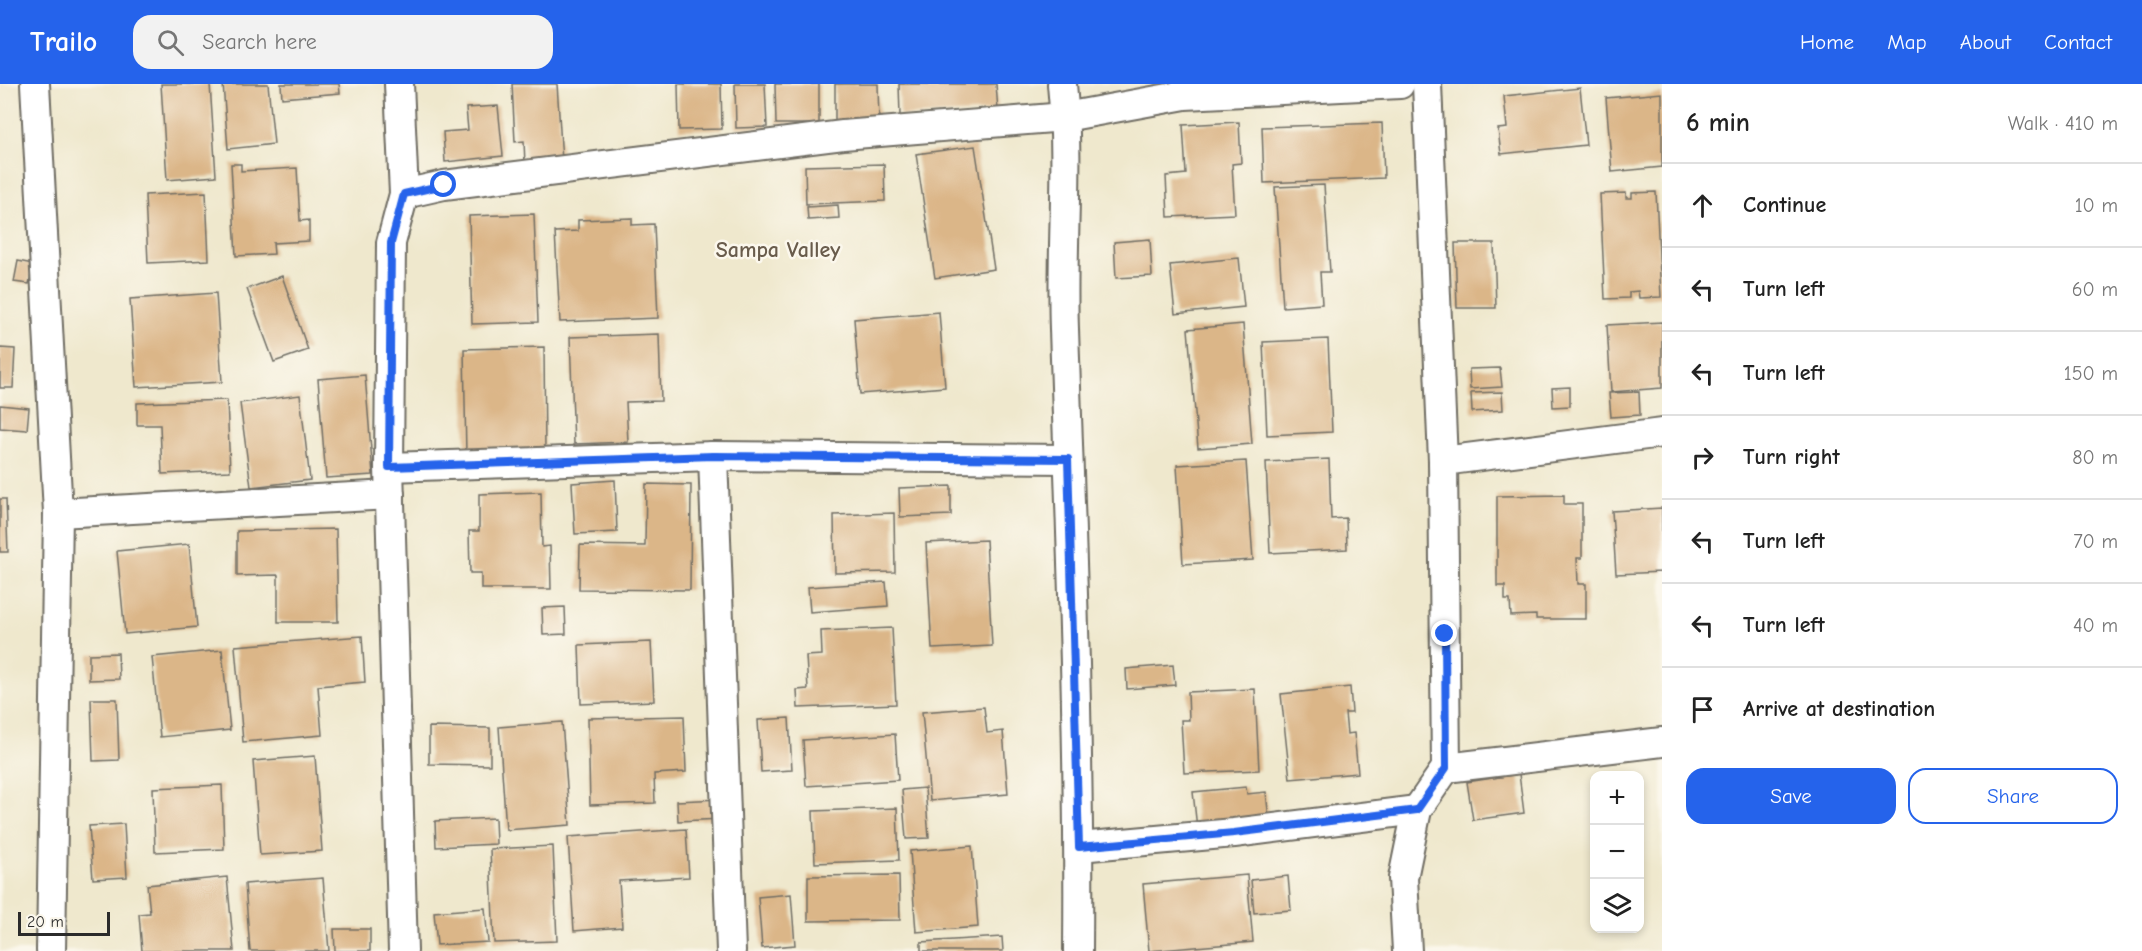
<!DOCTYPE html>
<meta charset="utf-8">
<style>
body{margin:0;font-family:"Comic Neue",sans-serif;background:#f2f2f2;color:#222}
.controls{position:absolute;right:18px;bottom:18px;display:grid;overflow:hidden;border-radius:12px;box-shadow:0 3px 9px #0003}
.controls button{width:54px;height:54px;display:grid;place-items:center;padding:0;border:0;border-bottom:2px solid #e0e0e0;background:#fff;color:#222;font:30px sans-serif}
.scale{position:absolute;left:18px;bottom:15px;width:92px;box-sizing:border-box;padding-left:6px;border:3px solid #2b2b2b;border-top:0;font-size:16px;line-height:21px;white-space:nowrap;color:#2b2b2b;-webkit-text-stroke:4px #fbf7ec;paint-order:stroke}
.stop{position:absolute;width:18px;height:18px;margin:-14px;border:4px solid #2563eb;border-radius:50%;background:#fff}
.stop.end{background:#2563eb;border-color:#fff;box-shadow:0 2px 6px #0008}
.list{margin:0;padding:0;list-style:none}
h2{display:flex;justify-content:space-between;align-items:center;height:78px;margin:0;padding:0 24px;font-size:26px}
h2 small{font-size:20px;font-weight:400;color:#767676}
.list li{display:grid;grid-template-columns:39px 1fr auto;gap:18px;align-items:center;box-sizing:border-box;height:84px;padding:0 24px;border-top:2px solid #e0e0e0}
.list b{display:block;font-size:22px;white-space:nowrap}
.list em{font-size:20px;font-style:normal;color:#767676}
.actions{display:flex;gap:12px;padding:18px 24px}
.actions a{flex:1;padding:14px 0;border:2px solid #2563eb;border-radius:18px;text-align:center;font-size:21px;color:#2563eb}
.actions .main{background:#2563eb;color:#fff}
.icon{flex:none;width:33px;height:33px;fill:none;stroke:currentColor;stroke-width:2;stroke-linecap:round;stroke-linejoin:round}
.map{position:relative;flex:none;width:1662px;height:867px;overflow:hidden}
header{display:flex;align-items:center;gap:36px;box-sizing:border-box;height:84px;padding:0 30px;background:#2563eb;color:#fff}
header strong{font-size:28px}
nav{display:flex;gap:33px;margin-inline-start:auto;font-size:21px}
.search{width:420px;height:54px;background:#f2f2f2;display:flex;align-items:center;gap:15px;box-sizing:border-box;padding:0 21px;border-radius:18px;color:#767676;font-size:22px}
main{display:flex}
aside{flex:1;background:#fff}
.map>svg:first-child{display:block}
.building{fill:#dbb688}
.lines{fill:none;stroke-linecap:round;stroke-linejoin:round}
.street-casing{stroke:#706d64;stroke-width:32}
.street{stroke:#fff;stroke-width:28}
.route{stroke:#2563eb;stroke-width:8}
.labels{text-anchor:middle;stroke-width:5;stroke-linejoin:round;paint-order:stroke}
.district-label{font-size:22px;font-weight:bold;fill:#695c4c;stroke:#fbf7ec}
</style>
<header>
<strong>Trailo</strong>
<div class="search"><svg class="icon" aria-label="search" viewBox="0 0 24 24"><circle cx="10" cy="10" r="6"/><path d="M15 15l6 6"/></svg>Search here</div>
<nav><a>Home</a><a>Map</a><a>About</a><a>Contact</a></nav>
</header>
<main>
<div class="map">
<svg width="1662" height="867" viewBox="0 0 1662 867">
<rect width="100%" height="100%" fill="#fbf7ec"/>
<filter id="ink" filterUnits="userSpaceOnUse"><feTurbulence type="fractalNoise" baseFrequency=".0167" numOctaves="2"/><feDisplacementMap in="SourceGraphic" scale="12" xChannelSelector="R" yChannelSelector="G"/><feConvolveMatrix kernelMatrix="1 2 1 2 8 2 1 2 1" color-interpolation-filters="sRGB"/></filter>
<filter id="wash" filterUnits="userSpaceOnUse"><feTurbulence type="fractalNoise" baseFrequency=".008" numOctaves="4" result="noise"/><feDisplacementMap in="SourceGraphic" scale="24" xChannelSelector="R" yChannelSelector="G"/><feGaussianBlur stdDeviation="1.35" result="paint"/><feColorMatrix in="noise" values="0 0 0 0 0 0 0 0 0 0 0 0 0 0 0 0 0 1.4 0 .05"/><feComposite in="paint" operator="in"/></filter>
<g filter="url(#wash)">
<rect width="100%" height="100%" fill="#efe8cd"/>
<g id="blocks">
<!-- building -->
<g class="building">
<path d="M 161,0 L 210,0 L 216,92 L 167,96 Z"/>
<path d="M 223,0 L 268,0 L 274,60 L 228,65 Z"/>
<path d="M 281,0 L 339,0 L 340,9 L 282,14 Z"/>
<path d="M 512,0 L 557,0 L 562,77 L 525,80 L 524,57 L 515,58 Z"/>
<path d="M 678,0 L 721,0 L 722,45 L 679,46 Z"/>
<path d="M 735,0 L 765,0 L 767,43 L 736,44 Z"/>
<path d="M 775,0 L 819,0 L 819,40 L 776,40 Z"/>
<path d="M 835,0 L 878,0 L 879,39 L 835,40 Z"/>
<path d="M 899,0 L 996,0 L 998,27 L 900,32 Z"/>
<path d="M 1580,4 L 1586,61 L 1501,70 L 1498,45 L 1507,44 L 1504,12 Z"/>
<path d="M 1662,9 L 1662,83 L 1612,88 L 1606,14 Z"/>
<path d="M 498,22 L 503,72 L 445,78 L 443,48 L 468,46 L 466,24 Z"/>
<path d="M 1239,38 L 1241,79 L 1232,80 L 1235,130 L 1168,133 L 1166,92 L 1186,90 L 1183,41 Z"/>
<path d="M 1382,39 L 1384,94 L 1264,99 L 1262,43 Z"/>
<path d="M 975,62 L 994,185 L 935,194 L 916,70 Z"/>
<path d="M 231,80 L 241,80 L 241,87 L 297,84 L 300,137 L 309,136 L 309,157 L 273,159 L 274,170 L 236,172 Z"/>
<path d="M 884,80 L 885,117 L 806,120 L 805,82 Z"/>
<path d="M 1324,101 L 1330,188 L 1320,188 L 1322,220 L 1283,223 L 1275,103 Z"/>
<path d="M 206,108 L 209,176 L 148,179 L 145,111 Z"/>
<path d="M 1656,108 L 1661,213 L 1639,214 L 1638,207 L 1629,208 L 1629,214 L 1605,215 L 1600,110 L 1626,109 L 1626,114 L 1632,114 L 1632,109 Z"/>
<path d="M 838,121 L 839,134 L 808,136 L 807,123 Z"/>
<path d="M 534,130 L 538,238 L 472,240 L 469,132 Z"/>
<path d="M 632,134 L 632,141 L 654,140 L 658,234 L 560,238 L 555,148 L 578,147 L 578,136 Z"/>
<path d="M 1150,155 L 1152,192 L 1116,194 L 1114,158 Z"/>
<path d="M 1455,159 L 1494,159 L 1496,224 L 1457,224 Z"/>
<path d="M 1239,174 L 1244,223 L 1175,230 L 1170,181 Z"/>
<path d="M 18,177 L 33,180 L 29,200 L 14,198 Z"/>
<path d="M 282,192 L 308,266 L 274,278 L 247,205 Z"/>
<path d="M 216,209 L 222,298 L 136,303 L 130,215 Z"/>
<path d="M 939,228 L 945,303 L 860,310 L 854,235 Z"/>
<path d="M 1662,238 L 1662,304 L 1611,308 L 1607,241 Z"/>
<path d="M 1243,240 L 1252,360 L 1198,364 L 1188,245 Z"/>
<path d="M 659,250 L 661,317 L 626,318 L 628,358 L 574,360 L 570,253 Z"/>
<path d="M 1328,255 L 1332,348 L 1267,351 L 1263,258 Z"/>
<path d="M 544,263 L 545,370 L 466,371 L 464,265 Z"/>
<path d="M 0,264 L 15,265 L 13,304 L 0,304 Z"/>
<path d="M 1500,284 L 1502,303 L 1470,305 L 1469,285 Z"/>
<path d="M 365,291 L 373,391 L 326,394 L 318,295 Z"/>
<path d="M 1570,303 L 1570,322 L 1553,323 L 1552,304 Z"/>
<path d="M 1502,308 L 1503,326 L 1472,328 L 1471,309 Z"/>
<path d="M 1639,308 L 1640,331 L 1611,333 L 1609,309 Z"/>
<path d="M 300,311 L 310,396 L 251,403 L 240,319 Z"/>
<path d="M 227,316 L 230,387 L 162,390 L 160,341 L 137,341 L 137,319 Z"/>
<path d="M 0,321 L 29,324 L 27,346 L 0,344 Z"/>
<path d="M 1329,375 L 1331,435 L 1346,434 L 1347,465 L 1270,469 L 1266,378 Z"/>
<path d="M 1246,377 L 1253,476 L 1183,480 L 1177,381 Z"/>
<path d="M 615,396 L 617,448 L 575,450 L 572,399 Z"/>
<path d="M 646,400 L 691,401 L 690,506 L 579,505 L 580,461 L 645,462 Z"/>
<path d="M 951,402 L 951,431 L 900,433 L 899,404 Z"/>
<path d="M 541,408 L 542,463 L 550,462 L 551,505 L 481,505 L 481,489 L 470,489 L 469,447 L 479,447 L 479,410 Z"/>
<path d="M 1564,411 L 1564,420 L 1582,420 L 1582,474 L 1577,474 L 1578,500 L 1586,500 L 1586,535 L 1536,535 L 1536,531 L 1511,532 L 1510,516 L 1505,516 L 1505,502 L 1497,502 L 1497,412 Z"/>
<path d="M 0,415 L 6,415 L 8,468 L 0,468 Z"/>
<path d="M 1662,424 L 1662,488 L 1616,490 L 1612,427 Z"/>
<path d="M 894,429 L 895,488 L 835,489 L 834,431 Z"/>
<path d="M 336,445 L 338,538 L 278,538 L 278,491 L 237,492 L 237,447 Z"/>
<path d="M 986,456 L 992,562 L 932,565 L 926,459 Z"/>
<path d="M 189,460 L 197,543 L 125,550 L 117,467 Z"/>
<path d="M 886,498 L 888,522 L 810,528 L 808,503 Z"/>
<path d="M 565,523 L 566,550 L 543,551 L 542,524 Z"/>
<path d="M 892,544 L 896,620 L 798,624 L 797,606 L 808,605 L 806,572 L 822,571 L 821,547 Z"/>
<path d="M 362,552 L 365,598 L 318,602 L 322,651 L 243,658 L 235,562 Z"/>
<path d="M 651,558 L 654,617 L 581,620 L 579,561 Z"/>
<path d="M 222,566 L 230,646 L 160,653 L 152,573 Z"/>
<path d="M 118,569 L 119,595 L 89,596 L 89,570 Z"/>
<path d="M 1173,581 L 1175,601 L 1127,605 L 1126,585 Z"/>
<path d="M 1350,603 L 1352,629 L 1345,629 L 1347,650 L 1354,649 L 1358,689 L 1290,695 L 1281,610 Z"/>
<path d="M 1255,605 L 1259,686 L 1184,689 L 1181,636 L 1189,636 L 1188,608 Z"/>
<path d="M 91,615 L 117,615 L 119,676 L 93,677 Z"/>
<path d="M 984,623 L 987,649 L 1003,647 L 1008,710 L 930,717 L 922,628 Z"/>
<path d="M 684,632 L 686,688 L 654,690 L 655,719 L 590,721 L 588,634 Z"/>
<path d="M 789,634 L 792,686 L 761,688 L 758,636 Z"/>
<path d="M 562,638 L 570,741 L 506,746 L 499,643 Z"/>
<path d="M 429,643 L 490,644 L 490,681 L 429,680 Z"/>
<path d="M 895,650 L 898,696 L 806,702 L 803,656 Z"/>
<path d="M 315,672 L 322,767 L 260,771 L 253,677 Z"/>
<path d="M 1519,690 L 1524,729 L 1473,736 L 1467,698 Z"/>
<path d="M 222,701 L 224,765 L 155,768 L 153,704 Z"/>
<path d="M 1246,703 L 1247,710 L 1266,708 L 1269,736 L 1197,744 L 1193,708 Z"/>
<path d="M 925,704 L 929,754 L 906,755 L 902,706 Z"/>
<path d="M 721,715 L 723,735 L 678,737 L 677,717 Z"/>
<path d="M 897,724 L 899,776 L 815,779 L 813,727 Z"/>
<path d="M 495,734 L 496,760 L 436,763 L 435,737 Z"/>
<path d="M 124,740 L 127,793 L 93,795 L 89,742 Z"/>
<path d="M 686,745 L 689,793 L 619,797 L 622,843 L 574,847 L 568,753 Z"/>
<path d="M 553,762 L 557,857 L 494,859 L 490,765 Z"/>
<path d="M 972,762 L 978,843 L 916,848 L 910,767 Z"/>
<path d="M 899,791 L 900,836 L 808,837 L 808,792 Z"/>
<path d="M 1247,791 L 1253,858 L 1149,867 L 1143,800 Z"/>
<path d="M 1288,792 L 1291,826 L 1254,829 L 1251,796 Z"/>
<path d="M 227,793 L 234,867 L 142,867 L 139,830 L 150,829 L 147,801 Z"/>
<path d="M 323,794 L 329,867 L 250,867 L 245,800 Z"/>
<path d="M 791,810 L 795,861 L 762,864 L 758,813 Z"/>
<path d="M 485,824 L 488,858 L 437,861 L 434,828 Z"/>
<path d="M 334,845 L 370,845 L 370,867 L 335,867 Z"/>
<path d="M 1002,853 L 1003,867 L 921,867 L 921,858 Z"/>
</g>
</g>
</g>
<g filter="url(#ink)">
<use href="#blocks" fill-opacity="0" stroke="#706d64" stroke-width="1.5"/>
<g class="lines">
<defs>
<g id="street">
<path d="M 35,0 L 58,429 L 51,867"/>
<path d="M 399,0 L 404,110 L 391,159 L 389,383 L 403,867"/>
<path d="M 1062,0 C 1070,81 1061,164 1064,245 C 1071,452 1080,660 1078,867"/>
<path d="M 404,110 L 444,101 L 843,51 L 1065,33 L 1185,11 L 1400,0"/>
<path d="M 713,372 L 731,867"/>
<path d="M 1443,377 L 1662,349"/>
<path d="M 389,383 L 713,372 L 1068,375"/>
<path d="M 58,429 L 390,411"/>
<path d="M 1446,684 L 1662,658"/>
<path d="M 1079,763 L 1234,749 L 1417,726"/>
<path d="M 1407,867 L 1403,794 L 1417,726 L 1446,684 L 1443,377 L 1427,0"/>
</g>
</defs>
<!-- street casing -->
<use href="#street" class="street-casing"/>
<!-- street -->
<use href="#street" class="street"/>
</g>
</g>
<g class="lines" filter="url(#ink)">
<!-- route -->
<path class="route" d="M 444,101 L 404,110 L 391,159 L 389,383 L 713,372 L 1068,375 L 1079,763 L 1234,749 L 1417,726 L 1446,684 L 1445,550"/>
</g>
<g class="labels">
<!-- district labels -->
<g class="district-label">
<text x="778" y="173">Sampa Valley</text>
</g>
</g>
</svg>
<div class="controls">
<button>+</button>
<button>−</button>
<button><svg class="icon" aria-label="layers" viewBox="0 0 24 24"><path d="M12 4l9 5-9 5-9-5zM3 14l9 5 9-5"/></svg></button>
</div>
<div class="scale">20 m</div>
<div class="stop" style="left:444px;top:101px"></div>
<div class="stop end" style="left:1445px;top:550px"></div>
</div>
<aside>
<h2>6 min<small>Walk · 410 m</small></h2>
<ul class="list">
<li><svg class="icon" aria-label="ahead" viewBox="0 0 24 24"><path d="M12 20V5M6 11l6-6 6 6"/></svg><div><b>Continue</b></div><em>10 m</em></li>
<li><svg class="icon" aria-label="left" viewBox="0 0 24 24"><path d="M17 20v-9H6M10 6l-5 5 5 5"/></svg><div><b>Turn left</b></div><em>60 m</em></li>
<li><svg class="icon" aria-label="left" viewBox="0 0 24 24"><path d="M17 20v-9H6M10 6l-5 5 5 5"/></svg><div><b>Turn left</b></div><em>150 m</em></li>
<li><svg class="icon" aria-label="right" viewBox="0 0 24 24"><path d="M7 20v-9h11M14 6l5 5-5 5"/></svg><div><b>Turn right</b></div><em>80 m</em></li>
<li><svg class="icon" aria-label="left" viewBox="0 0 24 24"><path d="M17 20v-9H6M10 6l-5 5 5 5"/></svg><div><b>Turn left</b></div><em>70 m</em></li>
<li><svg class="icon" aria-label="left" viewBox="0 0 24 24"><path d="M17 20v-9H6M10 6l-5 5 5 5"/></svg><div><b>Turn left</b></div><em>40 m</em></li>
<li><svg class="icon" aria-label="arrive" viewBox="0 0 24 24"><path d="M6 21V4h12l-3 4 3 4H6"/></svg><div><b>Arrive at destination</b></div></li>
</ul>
<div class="actions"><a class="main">Save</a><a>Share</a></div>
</aside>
</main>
